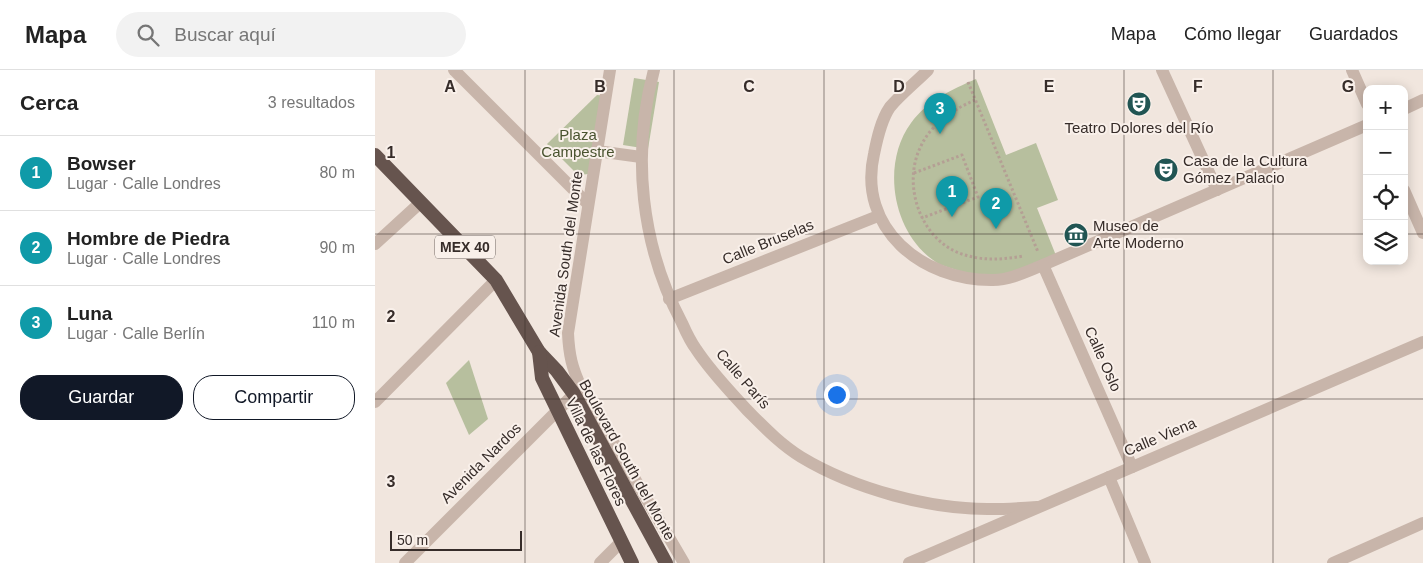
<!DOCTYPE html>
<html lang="es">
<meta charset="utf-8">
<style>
body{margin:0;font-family:Helvetica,sans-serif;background:#f2f2f2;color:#222}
.controls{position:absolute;right:15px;top:15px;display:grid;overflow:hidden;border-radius:10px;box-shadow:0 2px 12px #0003}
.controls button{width:45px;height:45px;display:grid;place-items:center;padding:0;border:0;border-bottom:1px solid #e0e0e0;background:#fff;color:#222;font:25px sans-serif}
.scale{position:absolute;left:15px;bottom:12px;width:132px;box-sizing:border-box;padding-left:5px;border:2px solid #362c29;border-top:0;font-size:14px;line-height:18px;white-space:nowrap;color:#362c29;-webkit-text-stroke:4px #f9f0ea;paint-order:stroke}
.you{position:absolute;left:461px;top:324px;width:18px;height:18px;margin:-12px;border:4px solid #fff;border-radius:50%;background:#1a73e8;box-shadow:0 0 0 8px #1a73e833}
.badge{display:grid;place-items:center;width:32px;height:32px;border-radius:50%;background:#111827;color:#fff;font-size:16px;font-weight:700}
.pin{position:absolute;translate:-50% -41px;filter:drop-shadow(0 1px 2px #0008)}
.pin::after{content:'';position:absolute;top:26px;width:18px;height:15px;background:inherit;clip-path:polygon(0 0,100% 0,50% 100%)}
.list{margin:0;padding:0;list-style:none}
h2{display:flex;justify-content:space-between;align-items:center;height:65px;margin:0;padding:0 20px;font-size:21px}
h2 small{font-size:16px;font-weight:400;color:#767676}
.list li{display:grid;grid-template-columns:32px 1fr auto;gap:15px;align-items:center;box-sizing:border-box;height:75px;padding:0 20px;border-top:1px solid #e0e0e0}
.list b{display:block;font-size:19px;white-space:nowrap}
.list p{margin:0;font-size:16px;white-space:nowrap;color:#767676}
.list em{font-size:16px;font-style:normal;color:#767676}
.actions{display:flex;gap:10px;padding:15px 20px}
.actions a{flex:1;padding:11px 0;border:1px solid #111827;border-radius:20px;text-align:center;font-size:18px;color:#111827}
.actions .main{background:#111827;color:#fff}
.icon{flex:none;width:28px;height:28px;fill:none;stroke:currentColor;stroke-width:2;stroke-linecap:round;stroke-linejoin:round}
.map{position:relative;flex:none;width:1048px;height:493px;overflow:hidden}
header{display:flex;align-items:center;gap:30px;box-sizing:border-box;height:70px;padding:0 25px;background:#fff;border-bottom:1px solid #e0e0e0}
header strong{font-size:24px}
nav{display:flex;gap:28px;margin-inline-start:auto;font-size:18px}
.search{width:350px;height:45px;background:#f2f2f2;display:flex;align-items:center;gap:12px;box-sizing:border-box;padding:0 18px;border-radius:28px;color:#767676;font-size:19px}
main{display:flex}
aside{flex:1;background:#fff}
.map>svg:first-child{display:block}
.green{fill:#b7bf9e}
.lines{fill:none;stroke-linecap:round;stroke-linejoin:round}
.path{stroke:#b49f94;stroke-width:3;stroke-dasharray:2.5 2.5;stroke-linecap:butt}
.minor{stroke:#c8b5aa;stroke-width:12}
.trunk{stroke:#66544e;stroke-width:14}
.grid{fill:none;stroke:#362c29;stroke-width:1;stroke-opacity:0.55}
.labels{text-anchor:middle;stroke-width:4;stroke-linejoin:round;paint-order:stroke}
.shield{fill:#f9f0ea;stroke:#706763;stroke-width:1}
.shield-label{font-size:14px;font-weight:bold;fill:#362c29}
.poi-label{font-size:15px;fill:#362c29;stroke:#f9f0ea;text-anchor:start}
.park-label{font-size:15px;fill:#49532f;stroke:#f9f0ea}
.street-label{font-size:15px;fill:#362c29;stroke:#f9f0ea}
.grid-label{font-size:16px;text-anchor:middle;font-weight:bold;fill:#362c29;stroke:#f9f0ea;stroke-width:4;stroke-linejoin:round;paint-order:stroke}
</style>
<header>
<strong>Mapa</strong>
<div class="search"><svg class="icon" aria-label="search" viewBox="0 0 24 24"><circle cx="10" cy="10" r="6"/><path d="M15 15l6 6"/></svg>Buscar aquí</div>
<nav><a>Mapa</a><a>Cómo llegar</a><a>Guardados</a></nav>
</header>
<main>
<aside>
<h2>Cerca<small>3 resultados</small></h2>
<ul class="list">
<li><span class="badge" style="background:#0f9aa8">1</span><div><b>Bowser</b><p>Lugar · Calle Londres</p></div><em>80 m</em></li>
<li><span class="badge" style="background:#0f9aa8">2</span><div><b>Hombre de Piedra</b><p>Lugar · Calle Londres</p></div><em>90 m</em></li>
<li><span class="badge" style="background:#0f9aa8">3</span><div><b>Luna</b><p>Lugar · Calle Berlín</p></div><em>110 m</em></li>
</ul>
<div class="actions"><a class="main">Guardar</a><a>Compartir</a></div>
</aside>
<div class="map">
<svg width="1048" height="493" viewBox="0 0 1048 493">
<rect width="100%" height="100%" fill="#f1e6de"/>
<!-- green -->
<g class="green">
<path d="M 259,8 L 284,12 L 273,79 L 248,75 Z"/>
<path d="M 601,9 L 631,85 L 661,73 L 683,130 L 662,138 L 684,193 C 672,196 632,211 622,210 C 616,210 569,197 564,194 C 518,167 505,95 536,53 C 553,30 576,20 601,9 Z"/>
<path d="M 222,25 L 233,26 L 214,104 L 203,105 L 172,74 Z"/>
<path d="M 94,290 L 113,349 L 94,365 L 71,313 Z"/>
</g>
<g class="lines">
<!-- path -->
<g class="path">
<path d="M 593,12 L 663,182"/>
<path d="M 600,30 C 579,39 556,54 546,76 C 527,113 544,167 584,183 C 605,191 627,190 648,186"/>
<path d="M 539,103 L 587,85 L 603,127 L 547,148"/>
</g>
<!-- minor -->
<g class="minor">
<path d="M 79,0 L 213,134"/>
<path d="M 235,0 L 193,263 C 194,285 197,298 206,317 L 309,493"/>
<path d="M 279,0 C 256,84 266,176 307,253 C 311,262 315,271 321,279 C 336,302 354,320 372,340 C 389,357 405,374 426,387 C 479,419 556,440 617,439 C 632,439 647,438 662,437"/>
<path d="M 553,0 C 541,12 526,24 515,37 C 506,50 502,69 499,84 C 482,158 547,211 618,210 C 635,210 653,201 668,195 L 992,55"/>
<path d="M 787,0 L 842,120"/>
<path d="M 977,0 L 992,34"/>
<path d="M 1029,39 L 1048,30"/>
<path d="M 222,81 L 266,87"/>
<path d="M 1029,120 L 1048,163"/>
<path d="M 0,174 L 45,133"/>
<path d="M 668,195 L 757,397"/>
<path d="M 294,229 L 503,146"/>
<path d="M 0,332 L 121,210"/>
<path d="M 734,407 L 770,493"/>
<path d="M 30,493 L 206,317"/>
<path d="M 225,493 L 246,472"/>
<path d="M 534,493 L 1048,272"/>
<path d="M 958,493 L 1048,453"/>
</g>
<!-- trunk -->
<g class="trunk">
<path d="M 0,85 L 121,210 L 164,282 L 182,301 L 199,324 L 291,493"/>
<path d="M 164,282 L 167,308 L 257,493"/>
</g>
</g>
<!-- grid -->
<path class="grid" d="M 150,0 L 150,493M 299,0 L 299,493M 449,0 L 449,493M 599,0 L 599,493M 749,0 L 749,493M 898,0 L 898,493M 0,164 L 992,164M 1029,164 L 1048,164M 0,329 L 1048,329"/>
<!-- icons -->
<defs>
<symbol id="theatre-disc" viewBox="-11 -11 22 22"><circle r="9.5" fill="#215553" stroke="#f9f0ea"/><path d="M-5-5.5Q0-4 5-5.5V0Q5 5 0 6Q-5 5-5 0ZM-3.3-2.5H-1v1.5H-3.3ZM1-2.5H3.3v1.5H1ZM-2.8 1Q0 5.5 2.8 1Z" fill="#fff"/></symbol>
<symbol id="museum-disc" viewBox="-11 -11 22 22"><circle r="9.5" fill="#215553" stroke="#f9f0ea"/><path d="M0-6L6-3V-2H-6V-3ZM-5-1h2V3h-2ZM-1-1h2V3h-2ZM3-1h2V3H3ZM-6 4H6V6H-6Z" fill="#fff"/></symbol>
</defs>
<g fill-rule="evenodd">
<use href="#theatre-disc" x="750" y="20" width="28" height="28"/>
<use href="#theatre-disc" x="777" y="86" width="28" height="28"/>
<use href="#museum-disc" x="687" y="151" width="28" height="28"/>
</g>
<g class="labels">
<!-- shield labels -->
<rect class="shield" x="60" y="165.5" width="60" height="23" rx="4"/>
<g class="shield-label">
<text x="90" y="182">MEX 40</text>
</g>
<!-- poi labels -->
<g class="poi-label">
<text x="764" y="63" text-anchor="middle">Teatro Dolores del Río</text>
<text x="808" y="96">Casa de la Cultura<tspan x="808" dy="17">Gómez Palacio</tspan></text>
<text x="718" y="161">Museo de<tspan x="718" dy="17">Arte Moderno</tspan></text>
</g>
<!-- park labels -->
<g class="park-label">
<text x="203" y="70">Plaza<tspan x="203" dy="17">Campestre</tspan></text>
</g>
<!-- street labels -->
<g class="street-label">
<text transform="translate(393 172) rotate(-22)" y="5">Calle Bruselas</text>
<text transform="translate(191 184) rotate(-82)" y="5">Avenida South del Monte</text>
<text transform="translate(728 289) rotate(66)" y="5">Calle Oslo</text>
<text transform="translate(368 309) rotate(49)" y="5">Calle París</text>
<text transform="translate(785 367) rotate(-23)" y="5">Calle Viena</text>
<text transform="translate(221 382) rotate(64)" y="5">Villa de las Flores</text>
<text transform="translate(252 390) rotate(61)" y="5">Boulevard South del Monte</text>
<text transform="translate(106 393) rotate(-45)" y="5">Avenida Nardos</text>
</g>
</g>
<g class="grid-label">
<text x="75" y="22">A</text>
<text x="225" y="22">B</text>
<text x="374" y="22">C</text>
<text x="524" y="22">D</text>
<text x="674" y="22">E</text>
<text x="823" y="22">F</text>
<text x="973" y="22">G</text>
<text x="16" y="88">1</text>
<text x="16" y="252">2</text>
<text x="16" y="417">3</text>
</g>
</svg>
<div class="controls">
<button>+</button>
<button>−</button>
<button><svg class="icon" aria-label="locate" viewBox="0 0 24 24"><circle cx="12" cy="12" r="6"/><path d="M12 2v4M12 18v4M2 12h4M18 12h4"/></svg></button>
<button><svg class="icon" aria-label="layers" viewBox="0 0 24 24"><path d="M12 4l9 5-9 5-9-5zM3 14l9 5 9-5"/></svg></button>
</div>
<div class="scale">50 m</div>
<div class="you"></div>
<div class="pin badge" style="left:577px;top:147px;background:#0f9aa8">1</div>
<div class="pin badge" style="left:621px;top:159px;background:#0f9aa8">2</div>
<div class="pin badge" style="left:565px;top:64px;background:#0f9aa8">3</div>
</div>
</main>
